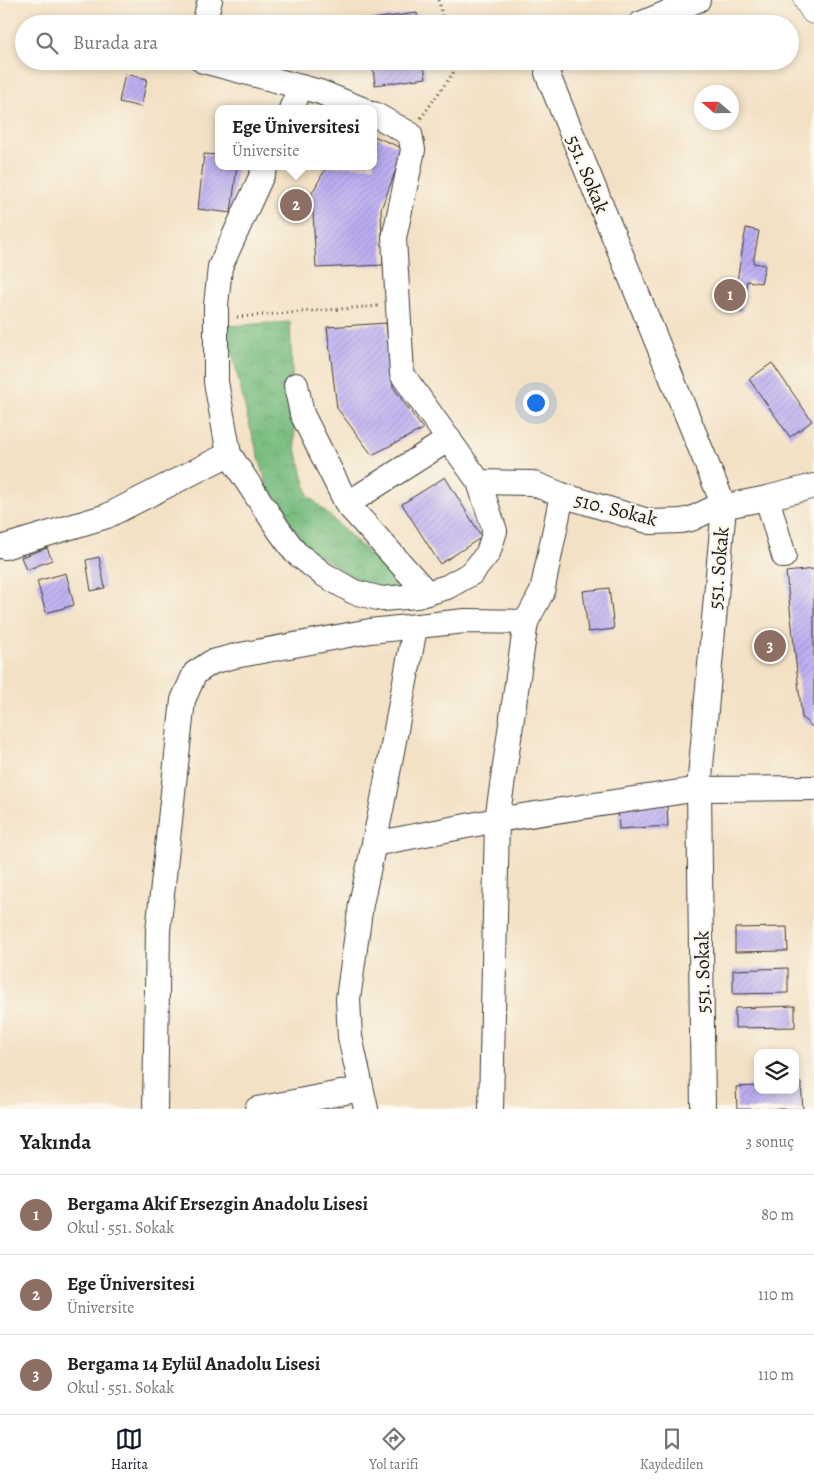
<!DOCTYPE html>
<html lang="tr">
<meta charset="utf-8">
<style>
body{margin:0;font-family:Alegreya,serif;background:#f6f6f6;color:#222}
.controls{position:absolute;right:15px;bottom:15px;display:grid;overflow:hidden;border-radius:10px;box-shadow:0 2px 8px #0003}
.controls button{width:45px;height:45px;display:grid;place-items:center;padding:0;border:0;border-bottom:1px solid #e0e0e0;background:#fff;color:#222;font:25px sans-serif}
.compass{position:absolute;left:694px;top:85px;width:45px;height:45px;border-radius:50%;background:#fff;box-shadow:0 2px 8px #0003;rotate:290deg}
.you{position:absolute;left:535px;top:402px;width:18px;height:18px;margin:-12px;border:4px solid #fff;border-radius:50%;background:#1a73e8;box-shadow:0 0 0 8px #1a73e833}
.badge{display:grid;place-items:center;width:32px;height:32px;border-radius:50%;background:#111827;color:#fff;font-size:16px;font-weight:700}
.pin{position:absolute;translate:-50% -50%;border:2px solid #fff;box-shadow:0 1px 5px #0006}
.popup{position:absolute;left:215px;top:105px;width:162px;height:65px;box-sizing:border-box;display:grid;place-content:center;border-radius:10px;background:#fff;filter:drop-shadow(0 1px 4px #0005);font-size:16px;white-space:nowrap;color:#767676}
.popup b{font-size:19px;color:#222}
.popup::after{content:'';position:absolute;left:50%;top:100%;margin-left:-10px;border:10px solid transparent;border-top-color:#fff}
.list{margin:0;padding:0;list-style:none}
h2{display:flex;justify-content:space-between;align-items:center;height:65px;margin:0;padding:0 20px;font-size:21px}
h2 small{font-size:16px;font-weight:400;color:#767676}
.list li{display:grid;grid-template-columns:32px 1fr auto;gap:15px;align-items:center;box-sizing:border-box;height:80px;padding:0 20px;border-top:1px solid #e0e0e0}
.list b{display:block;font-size:19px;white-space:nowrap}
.list p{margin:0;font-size:16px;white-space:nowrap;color:#767676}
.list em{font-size:16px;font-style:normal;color:#767676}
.icon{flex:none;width:28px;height:28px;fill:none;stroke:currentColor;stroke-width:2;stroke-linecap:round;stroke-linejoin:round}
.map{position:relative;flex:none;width:814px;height:1109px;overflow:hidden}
.search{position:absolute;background:#fff;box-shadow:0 2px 8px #0003;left:15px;right:15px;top:15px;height:55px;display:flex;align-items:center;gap:12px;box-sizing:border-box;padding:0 18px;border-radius:28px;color:#767676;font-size:19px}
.sheet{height:305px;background:#fff}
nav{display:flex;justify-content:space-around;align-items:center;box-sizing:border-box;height:70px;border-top:1px solid #e0e0e0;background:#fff;font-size:14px;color:#767676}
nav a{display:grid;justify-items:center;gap:2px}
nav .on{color:#111827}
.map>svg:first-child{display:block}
.forest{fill:url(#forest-crowns);stroke:#4a6c4d}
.building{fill:url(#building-hatch)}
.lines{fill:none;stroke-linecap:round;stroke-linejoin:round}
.minor-casing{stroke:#3c3a35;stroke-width:26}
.major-casing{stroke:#3c3a35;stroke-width:29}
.path{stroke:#3c3a35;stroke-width:3;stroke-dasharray:1 4;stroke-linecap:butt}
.minor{stroke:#fff;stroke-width:24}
.major{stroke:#fff;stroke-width:28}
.labels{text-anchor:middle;stroke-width:4.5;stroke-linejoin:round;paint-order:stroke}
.street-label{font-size:20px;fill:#1c1c1c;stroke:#fbf7ec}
</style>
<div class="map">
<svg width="814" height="1109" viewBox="0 0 814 1109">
<defs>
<pattern id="forest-crowns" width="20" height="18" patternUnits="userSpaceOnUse" patternTransform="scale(1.25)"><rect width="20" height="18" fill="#77bb7e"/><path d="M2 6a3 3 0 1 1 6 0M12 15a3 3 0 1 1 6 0" fill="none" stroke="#66a06c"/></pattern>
<pattern id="building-hatch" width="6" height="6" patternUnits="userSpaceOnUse" patternTransform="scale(1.25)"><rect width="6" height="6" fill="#bbadf1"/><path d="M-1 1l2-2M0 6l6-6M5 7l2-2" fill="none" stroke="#a094ce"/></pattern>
</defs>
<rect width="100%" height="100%" fill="#fbf7ec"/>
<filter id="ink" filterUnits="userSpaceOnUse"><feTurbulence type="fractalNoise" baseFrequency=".02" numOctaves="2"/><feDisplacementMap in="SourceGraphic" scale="10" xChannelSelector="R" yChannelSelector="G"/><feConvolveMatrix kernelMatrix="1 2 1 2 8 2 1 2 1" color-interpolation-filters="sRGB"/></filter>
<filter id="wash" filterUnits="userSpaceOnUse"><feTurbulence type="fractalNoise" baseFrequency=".0096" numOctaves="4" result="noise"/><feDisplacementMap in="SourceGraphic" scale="20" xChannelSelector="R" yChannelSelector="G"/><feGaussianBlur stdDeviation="1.12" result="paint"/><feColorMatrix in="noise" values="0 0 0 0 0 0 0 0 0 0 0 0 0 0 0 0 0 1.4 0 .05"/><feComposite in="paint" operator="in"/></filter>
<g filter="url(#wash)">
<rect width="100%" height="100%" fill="#f3e1c5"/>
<!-- forest -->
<path class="forest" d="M 290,322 L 295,445 L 308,495 L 405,588 L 374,590 L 310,550 L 271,499 L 248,420 L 226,326 Z"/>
<g id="blocks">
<!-- building -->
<g class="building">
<path d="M 417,13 L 418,24 L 366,24 L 366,20 Z"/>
<path d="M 253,18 L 279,23 L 279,24 L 252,24 Z"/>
<path d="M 372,61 L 423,61 L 426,78 L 375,85 Z"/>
<path d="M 125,74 L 147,79 L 141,107 L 119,102 Z"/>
<path d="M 374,136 L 404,149 L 381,209 L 383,265 L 316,268 L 312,193 L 327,166 L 374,166 Z"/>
<path d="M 204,154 L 218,155 L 218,166 L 237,166 L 231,213 L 198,209 Z"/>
<path d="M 746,228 L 759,231 L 753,263 L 765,265 L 761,283 L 747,281 L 742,312 L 732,310 Z"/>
<path d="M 386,323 L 393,387 L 423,429 L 372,455 L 337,408 L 327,327 Z"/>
<path d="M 772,363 L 812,421 L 790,437 L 749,379 Z"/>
<path d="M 445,477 L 482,537 L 440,564 L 402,504 Z"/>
<path d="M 47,548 L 52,560 L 26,570 L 21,557 Z"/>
<path d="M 99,557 L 105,588 L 91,591 L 86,560 Z"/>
<path d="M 814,569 L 814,728 L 802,718 L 786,572 Z"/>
<path d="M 66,573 L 74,605 L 46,613 L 37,581 Z"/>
<path d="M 609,588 L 614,629 L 588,632 L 583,591 Z"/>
<path d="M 667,804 L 668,826 L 619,829 L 618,806 Z"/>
<path d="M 787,927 L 788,951 L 735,952 L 735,928 Z"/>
<path d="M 788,968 L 788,993 L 733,994 L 733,970 Z"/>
<path d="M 795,1006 L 795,1027 L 735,1028 L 735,1008 Z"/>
<path d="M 795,1083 L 801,1083 L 803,1109 L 737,1109 L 736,1087 L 758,1086 L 758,1090 L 795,1090 Z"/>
</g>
</g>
</g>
<g filter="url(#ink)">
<use href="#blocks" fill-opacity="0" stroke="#3c3a35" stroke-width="1"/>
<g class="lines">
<defs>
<g id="minor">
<path d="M 204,24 L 210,0"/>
<path d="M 640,24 L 698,0"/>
<path d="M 203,61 L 320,92 L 362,109"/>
<path d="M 552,61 L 547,73 L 724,506 L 699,789 L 703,1109"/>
<path d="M 291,109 L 301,87"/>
<path d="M 374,114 L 410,134 L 413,150 L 394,238 L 402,374 L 479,482 L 532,483 L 562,495 L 651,522 L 681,521 L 691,519 L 712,509 L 767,498 L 814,486"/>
<path d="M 266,166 L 220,267 L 216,305 L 216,382 L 229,454 L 279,530 L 295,552 L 323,574 L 354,592 L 382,599 L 417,596 L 447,587 L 472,573 L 488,553 L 495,531 L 479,482"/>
<path d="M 296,385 L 302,414 L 347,504 L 427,593"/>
<path d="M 767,498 L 784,556"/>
<path d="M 347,504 L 449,439"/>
<path d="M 4,547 L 107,516 L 229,454"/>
<path d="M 374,844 L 497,820 L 699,789 L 814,788"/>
<path d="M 155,1109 L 158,931 L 183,700 L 195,673 L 212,662 L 235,656 L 370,631 L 465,621 L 526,622"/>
<path d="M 257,1109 L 361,1089"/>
<path d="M 366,1109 L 350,1037 L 348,999 L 361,904 L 381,810 L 415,628"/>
<path d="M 491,1109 L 497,820 L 526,622 L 542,592 L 562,495"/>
</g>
<path id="major" d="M 808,0 L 814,10"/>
</defs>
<!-- minor casing -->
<use href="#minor" class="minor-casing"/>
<!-- major casing -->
<use href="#major" class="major-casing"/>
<!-- path -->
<g class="path">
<path d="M 439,0 L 443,24"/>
<path d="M 421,118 L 453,73 L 450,61"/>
<path d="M 237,317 L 378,306"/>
</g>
<!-- minor -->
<use href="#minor" class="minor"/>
<!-- major -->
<use href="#major" class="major"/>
</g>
</g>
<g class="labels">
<!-- street labels -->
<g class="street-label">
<text transform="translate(588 174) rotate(68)" y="7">551. Sokak</text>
<text transform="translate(616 509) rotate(14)" y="7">510. Sokak</text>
<text transform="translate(718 568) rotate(-85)" y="7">551. Sokak</text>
<text transform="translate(702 972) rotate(-91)" y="7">551. Sokak</text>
</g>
</g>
</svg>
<div class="controls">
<button><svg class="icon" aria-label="layers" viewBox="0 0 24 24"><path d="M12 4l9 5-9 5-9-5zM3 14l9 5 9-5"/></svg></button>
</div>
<svg class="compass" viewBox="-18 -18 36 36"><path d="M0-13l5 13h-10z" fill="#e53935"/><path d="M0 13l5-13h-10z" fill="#767676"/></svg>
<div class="you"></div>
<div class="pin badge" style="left:730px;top:295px;background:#8d6e63">1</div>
<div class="pin badge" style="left:296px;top:205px;background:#8d6e63">2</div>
<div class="popup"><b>Ege Üniversitesi</b>Üniversite</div>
<div class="pin badge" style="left:770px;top:646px;background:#8d6e63">3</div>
<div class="search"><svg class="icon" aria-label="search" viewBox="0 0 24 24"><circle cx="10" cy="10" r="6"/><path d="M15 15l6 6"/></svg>Burada ara</div>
</div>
<section class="sheet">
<h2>Yakında<small>3 sonuç</small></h2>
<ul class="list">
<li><span class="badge" style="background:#8d6e63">1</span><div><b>Bergama Akif Ersezgin Anadolu Lisesi</b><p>Okul · 551. Sokak</p></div><em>80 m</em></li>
<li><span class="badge" style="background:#8d6e63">2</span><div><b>Ege Üniversitesi</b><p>Üniversite</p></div><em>110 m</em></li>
<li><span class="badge" style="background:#8d6e63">3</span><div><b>Bergama 14 Eylül Anadolu Lisesi</b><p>Okul · 551. Sokak</p></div><em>110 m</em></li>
</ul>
</section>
<nav>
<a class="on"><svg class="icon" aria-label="map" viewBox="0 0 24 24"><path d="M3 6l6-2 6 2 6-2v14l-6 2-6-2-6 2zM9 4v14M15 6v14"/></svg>Harita</a>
<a><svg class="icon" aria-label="directions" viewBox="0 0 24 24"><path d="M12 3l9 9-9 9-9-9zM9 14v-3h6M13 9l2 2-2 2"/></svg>Yol tarifi</a>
<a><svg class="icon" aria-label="saved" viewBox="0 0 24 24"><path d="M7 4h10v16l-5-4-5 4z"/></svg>Kaydedilen</a>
</nav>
